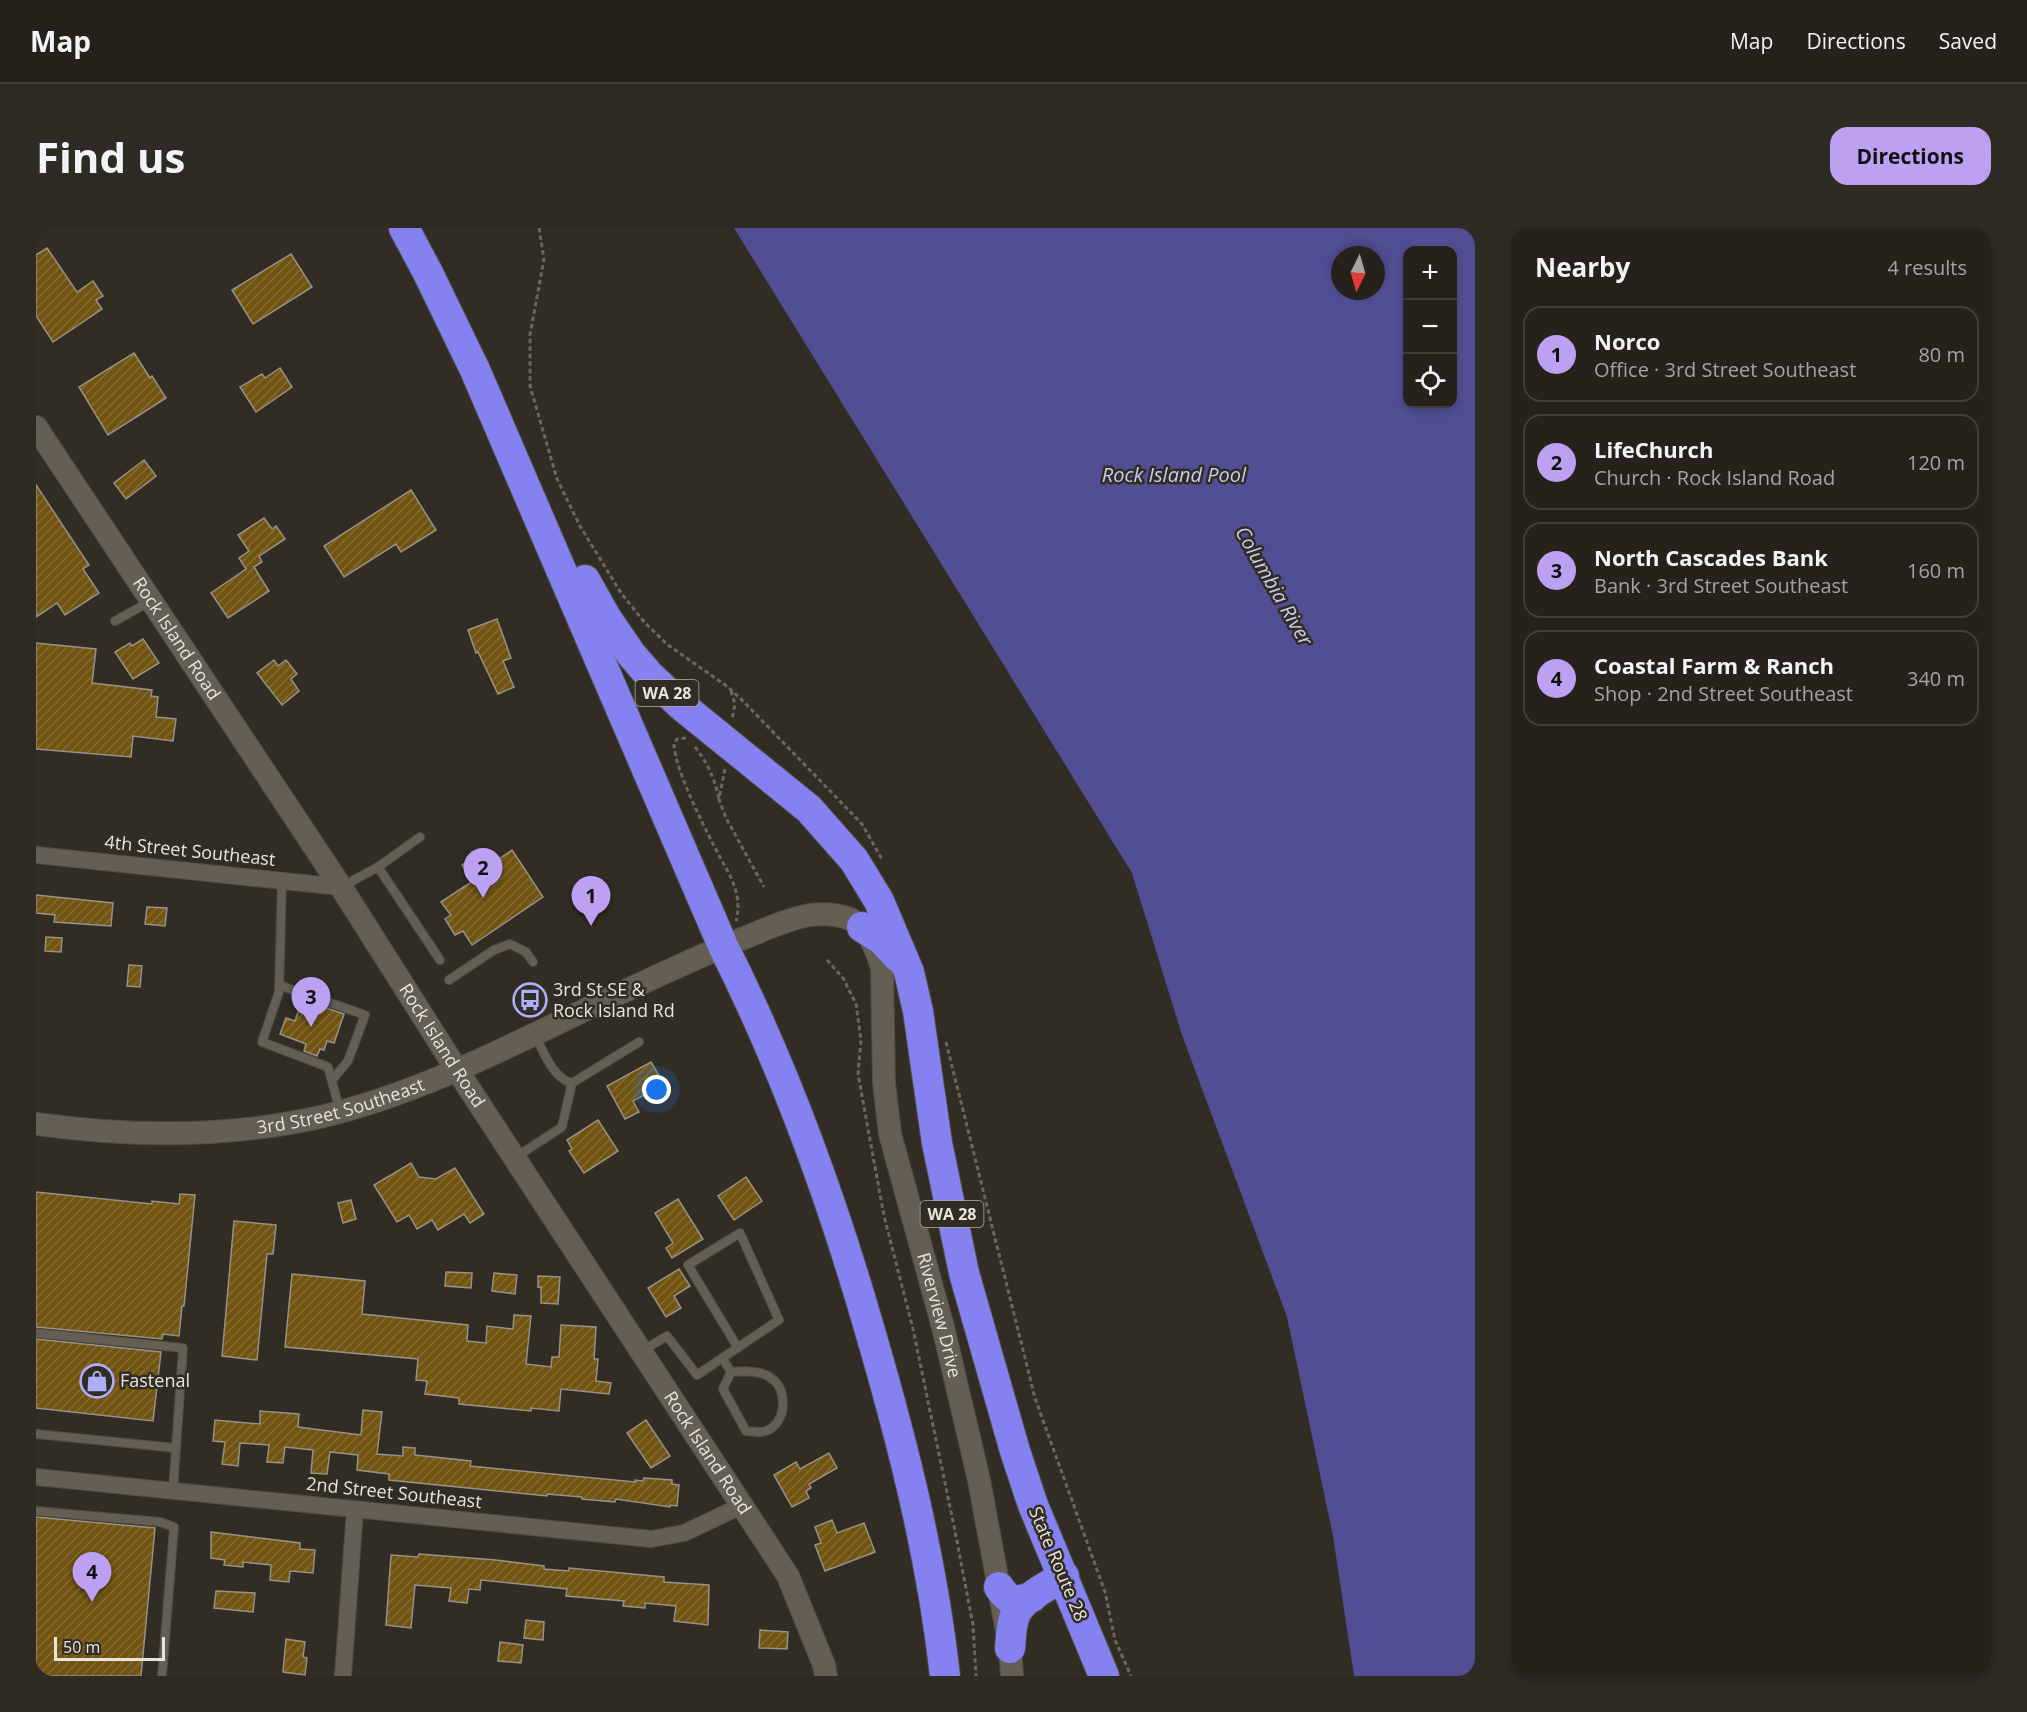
<!DOCTYPE html>
<meta charset="utf-8">
<style>
body{margin:0;font-family:"Open Sans",sans-serif;background:#2e2a24;color:#f1f3f6}
.controls{position:absolute;right:18px;top:18px;display:grid;overflow:hidden;border-radius:12px;box-shadow:0 3px 9px #0003}
.controls button{width:54px;height:54px;display:grid;place-items:center;padding:0;border:0;border-bottom:2px solid #423f3a;background:#26221b;color:#f1f3f6;font:30px sans-serif}
.compass{position:absolute;left:1295px;top:18px;width:54px;height:54px;border-radius:50%;background:#26221b;box-shadow:0 3px 9px #0003;rotate:185deg}
.scale{position:absolute;left:18px;bottom:15px;width:111px;box-sizing:border-box;padding-left:6px;border:3px solid #e8e4de;border-top:0;font-size:16px;line-height:21px;white-space:nowrap;color:#e8e4de;-webkit-text-stroke:4px #322d24;paint-order:stroke}
.you{position:absolute;left:621px;top:862px;width:21px;height:21px;margin:-15px;border:4px solid #fff;border-radius:50%;background:#1a73e8;box-shadow:0 0 0 9px #1a73e833}
.badge{display:grid;place-items:center;width:39px;height:39px;border-radius:50%;background:#bca0f2;color:#111;font-size:20px;font-weight:700}
.pin{position:absolute;translate:-50% -50px;filter:drop-shadow(0 2px 3px #0008)}
.pin::after{content:'';position:absolute;top:32px;width:21px;height:18px;background:inherit;clip-path:polygon(0 0,100% 0,50% 100%)}
.list{margin:0;padding:0;list-style:none}
h2{display:flex;justify-content:space-between;align-items:center;height:78px;margin:0;padding:0 24px;font-size:26px}
h2 small{font-size:20px;font-weight:400;color:#a4a4a3}
.list li{display:grid;grid-template-columns:39px 1fr auto;gap:18px;align-items:center;box-sizing:border-box;height:96px;margin:0 12px 12px;padding:0 12px;border:2px solid #423f3a;border-radius:18px}
.list b{display:block;font-size:22px;white-space:nowrap}
.list p{margin:0;font-size:20px;white-space:nowrap;color:#a4a4a3}
.list em{font-size:20px;font-style:normal;color:#a4a4a3}
.icon{flex:none;width:33px;height:33px;fill:none;stroke:currentColor;stroke-width:2;stroke-linecap:round;stroke-linejoin:round}
.map{position:relative;flex:none;width:1439px;height:1448px;overflow:hidden;border-radius:18px}
header{display:flex;align-items:center;gap:36px;box-sizing:border-box;height:84px;padding:0 30px;background:#26221b;border-bottom:2px solid #423f3a}
header strong{font-size:28px}
nav{display:flex;gap:33px;margin-inline-start:auto;font-size:21px}
.intro{display:flex;align-items:center;justify-content:space-between;box-sizing:border-box;height:144px;padding:0 36px}
h1{margin:0;font-size:42px}
.button{padding:15px 27px;border-radius:18px;background:#bca0f2;color:#111;font-size:21px;font-weight:700}
main{display:flex;gap:36px;padding:0 36px}
aside{flex:1;background:#26221b;border-radius:18px;box-shadow:0 3px 9px #0003}
.map>svg:first-child{display:block}
.water{fill:#514e93;fill-rule:evenodd}
.building{fill:url(#building-hatch);stroke:#979186;stroke-width:1.5}
.lines{fill:none;stroke-linecap:round;stroke-linejoin:round}
.lane-casing{stroke:#504c43;stroke-width:10}
.street-casing{stroke:#504c43;stroke-width:18}
.secondary-casing{stroke:#504c43;stroke-width:24}
.highway-casing{stroke:#504c43;stroke-width:32}
.path{stroke:#6b675f;stroke-width:3;stroke-dasharray:4.5 3;stroke-linecap:butt}
.lane{stroke:#645e53;stroke-width:8}
.street{stroke:#645e53;stroke-width:16}
.secondary{stroke:#645e53;stroke-width:22}
.highway{stroke:#8681f1;stroke-width:30}
.labels{text-anchor:middle;stroke-width:5;stroke-linejoin:round;paint-order:stroke}
.shield{fill:#322d24;stroke:#b1ada6;stroke-width:1.5}
.shield-label{font-size:16px;font-weight:bold;fill:#e8e4de}
.street-label{font-size:18px;fill:#e8e4de;stroke:#322d24}
.poi-label{font-size:18px;fill:#e8e4de;stroke:#322d24;text-anchor:start}
.water-label{font-size:20px;font-style:italic;fill:#c9cbf3;stroke:#322d24}
</style>
<header>
<strong>Map</strong>
<nav><a>Map</a><a>Directions</a><a>Saved</a></nav>
</header>
<div class="intro"><h1>Find us</h1><a class="button">Directions</a></div>
<main>
<div class="map">
<svg width="1439" height="1448" viewBox="0 0 1439 1448">
<defs>
<pattern id="building-hatch" width="6" height="6" patternUnits="userSpaceOnUse" patternTransform="scale(1.5)"><rect width="6" height="6" fill="#715411"/><path d="M-1 1l2-2M0 6l6-6M5 7l2-2" fill="none" stroke="#856c33"/></pattern>
</defs>
<rect width="100%" height="100%" fill="#322d24"/>
<!-- water -->
<path class="water" d="M 698,0 L 1439,0 L 1439,1448 L 1318,1448 L 1297,1308 L 1251,1089 L 1146,807 L 1096,645 ZM 1372,22 L 1416,22 L 1416,176 L 1372,176 ZM 1304,27 L 1340,27 L 1340,63 L 1304,63 Z"/>
<!-- building -->
<g class="building">
<path d="M 11,20 L 41,64 L 57,53 L 67,68 L 60,72 L 66,81 L 17,114 L 0,88 L 0,27 Z"/>
<path d="M 255,26 L 276,59 L 217,96 L 196,62 Z"/>
<path d="M 98,125 L 114,150 L 116,148 L 130,170 L 72,207 L 43,159 Z"/>
<path d="M 244,140 L 256,159 L 220,184 L 204,159 L 226,146 L 229,150 Z"/>
<path d="M 108,232 L 120,248 L 90,271 L 78,255 Z"/>
<path d="M 0,257 L 53,337 L 47,341 L 63,365 L 29,387 L 21,375 L 0,389 Z"/>
<path d="M 375,262 L 400,302 L 365,324 L 360,316 L 308,349 L 288,318 Z"/>
<path d="M 228,290 L 236,301 L 240,298 L 249,311 L 223,328 L 226,334 L 218,339 L 233,363 L 192,390 L 175,365 L 210,341 L 203,330 L 213,323 L 202,307 Z"/>
<path d="M 461,391 L 475,430 L 467,433 L 478,459 L 462,466 L 442,424 L 440,425 L 432,402 Z"/>
<path d="M 107,411 L 123,435 L 97,451 L 79,424 L 94,415 L 96,418 Z"/>
<path d="M 0,415 L 60,421 L 56,455 L 116,462 L 115,468 L 122,469 L 120,489 L 140,491 L 137,513 L 97,508 L 95,529 L 0,521 Z"/>
<path d="M 238,432 L 242,438 L 250,432 L 261,446 L 255,451 L 263,463 L 246,477 L 221,445 Z"/>
<path d="M 476,622 L 507,669 L 436,717 L 427,703 L 419,707 L 409,691 L 415,687 L 405,674 L 437,653 L 426,637 L 442,626 L 451,639 Z"/>
<path d="M 0,667 L 77,675 L 75,698 L 18,694 L 19,687 L 0,685 Z"/>
<path d="M 111,679 L 131,680 L 129,698 L 109,696 Z"/>
<path d="M 10,709 L 26,710 L 25,724 L 9,723 Z"/>
<path d="M 93,737 L 106,738 L 104,759 L 91,758 Z"/>
<path d="M 266,772 L 308,786 L 298,815 L 291,813 L 288,822 L 284,821 L 281,828 L 268,823 L 270,816 L 244,806 L 250,790 L 259,793 Z"/>
<path d="M 615,834 L 628,856 L 597,873 L 603,884 L 589,891 L 571,858 Z"/>
<path d="M 562,892 L 582,923 L 548,945 L 533,923 L 536,921 L 531,912 Z"/>
<path d="M 375,935 L 383,949 L 400,951 L 419,940 L 448,986 L 434,995 L 428,986 L 402,1002 L 396,992 L 381,1001 L 373,987 L 361,994 L 338,957 Z"/>
<path d="M 710,949 L 726,973 L 698,992 L 682,968 Z"/>
<path d="M 0,964 L 116,976 L 116,973 L 143,976 L 144,966 L 159,967 L 148,1078 L 146,1078 L 143,1108 L 127,1106 L 126,1111 L 0,1099 Z"/>
<path d="M 642,971 L 667,1011 L 636,1030 L 630,1020 L 637,1015 L 619,985 Z"/>
<path d="M 315,972 L 320,991 L 307,995 L 302,975 Z"/>
<path d="M 198,993 L 240,997 L 237,1026 L 231,1026 L 221,1132 L 186,1128 Z"/>
<path d="M 643,1041 L 654,1058 L 638,1068 L 645,1080 L 630,1089 L 612,1060 Z"/>
<path d="M 410,1044 L 436,1045 L 435,1060 L 409,1058 Z"/>
<path d="M 458,1045 L 481,1047 L 479,1066 L 456,1063 Z"/>
<path d="M 256,1046 L 329,1053 L 326,1086 L 432,1097 L 431,1113 L 450,1115 L 451,1098 L 477,1101 L 478,1087 L 495,1088 L 490,1136 L 515,1139 L 516,1129 L 523,1129 L 525,1097 L 560,1099 L 558,1131 L 562,1131 L 560,1153 L 575,1155 L 573,1166 L 525,1161 L 523,1183 L 495,1180 L 495,1183 L 423,1176 L 423,1170 L 389,1166 L 391,1153 L 380,1152 L 382,1131 L 249,1119 Z"/>
<path d="M 502,1048 L 524,1049 L 522,1076 L 505,1075 L 505,1059 L 502,1059 Z"/>
<path d="M 0,1111 L 125,1124 L 117,1193 L 0,1180 Z"/>
<path d="M 327,1182 L 346,1184 L 341,1226 L 367,1228 L 367,1219 L 379,1220 L 379,1227 L 435,1233 L 434,1238 L 599,1254 L 599,1252 L 607,1253 L 608,1250 L 636,1252 L 636,1256 L 643,1257 L 641,1278 L 634,1277 L 634,1279 L 580,1271 L 579,1274 L 546,1271 L 546,1269 L 511,1266 L 511,1268 L 353,1252 L 353,1246 L 321,1242 L 322,1227 L 294,1224 L 291,1246 L 275,1245 L 277,1222 L 249,1219 L 247,1235 L 231,1234 L 233,1217 L 204,1215 L 202,1238 L 186,1236 L 189,1214 L 177,1213 L 179,1192 L 224,1196 L 224,1183 L 263,1186 L 262,1199 L 325,1207 Z"/>
<path d="M 610,1192 L 634,1228 L 615,1240 L 591,1205 Z"/>
<path d="M 793,1225 L 801,1240 L 773,1256 L 775,1260 L 770,1263 L 773,1270 L 756,1279 L 738,1247 L 760,1234 L 764,1241 Z"/>
<path d="M 0,1289 L 119,1300 L 105,1448 L 0,1448 Z"/>
<path d="M 796,1292 L 801,1305 L 828,1295 L 839,1324 L 789,1343 L 779,1317 L 785,1315 L 779,1299 Z"/>
<path d="M 175,1304 L 264,1315 L 264,1321 L 279,1322 L 277,1345 L 254,1343 L 253,1354 L 234,1352 L 235,1337 L 207,1334 L 207,1339 L 188,1337 L 189,1332 L 175,1330 Z"/>
<path d="M 383,1326 L 460,1332 L 508,1338 L 508,1341 L 533,1343 L 533,1340 L 628,1349 L 628,1354 L 673,1357 L 672,1397 L 638,1393 L 640,1378 L 609,1375 L 609,1380 L 587,1378 L 588,1373 L 530,1368 L 531,1361 L 445,1352 L 444,1362 L 433,1361 L 431,1375 L 413,1373 L 415,1360 L 379,1357 L 375,1400 L 350,1397 L 355,1327 L 382,1329 Z"/>
<path d="M 180,1363 L 219,1365 L 217,1384 L 178,1380 Z"/>
<path d="M 490,1392 L 508,1394 L 507,1412 L 488,1410 Z"/>
<path d="M 724,1402 L 752,1404 L 751,1421 L 723,1420 Z"/>
<path d="M 250,1411 L 269,1414 L 267,1429 L 271,1430 L 269,1447 L 247,1444 Z"/>
<path d="M 464,1414 L 487,1417 L 485,1435 L 462,1433 Z"/>
</g>
<g class="lines">
<defs>
<g id="lane">
<path d="M 79,393 L 113,374"/>
<path d="M 342,639 L 384,609"/>
<path d="M 246,652 L 243,764 L 226,814 L 292,839 L 304,883"/>
<path d="M 307,658 L 342,639 L 404,732"/>
<path d="M 413,752 L 458,722 L 474,716 L 490,724 L 497,734"/>
<path d="M 243,757 L 329,787 L 312,833 L 296,852"/>
<path d="M 500,809 C 508,825 517,850 536,855 L 603,814"/>
<path d="M 480,929 L 526,899 L 536,855"/>
<path d="M 0,1105 L 147,1120 L 140,1220 L 0,1206"/>
<path d="M 606,1123 L 631,1108 L 661,1147 L 743,1092 L 704,1005 L 652,1037 L 702,1120"/>
<path d="M 686,1130 L 695,1144 L 687,1161 L 710,1203 C 719,1204 729,1206 737,1199 C 751,1187 750,1160 735,1150 C 725,1142 707,1143 695,1144"/>
<path d="M 137,1262 L 140,1220"/>
<path d="M 0,1283 L 124,1294 L 138,1299 L 126,1448"/>
</g>
<g id="street">
<path d="M 0,627 L 305,659"/>
<path d="M 0,1249 L 615,1311 L 648,1305 L 705,1278"/>
<path d="M 307,1448 L 319,1281"/>
</g>
<g id="secondary">
<path id="s1" d="M 0,199 L 305,659 L 421,842 L 752,1348 L 788,1437 L 790,1448"/>
<path id="s2" d="M 0,896 C 94,909 191,910 284,889 C 387,865 483,813 578,768 C 622,748 667,726 713,708 C 732,700 752,691 774,687 C 790,685 813,686 826,699 C 836,708 842,727 846,740 L 848,855 L 854,906 L 908,1103 L 943,1252 L 974,1420 L 976,1448"/>
</g>
<g id="highway">
<path d="M 368,0 L 392,45 L 439,142 L 687,718 C 749,841 796,971 834,1103 C 867,1216 896,1330 909,1448"/>
<path d="M 549,352 L 571,391 L 595,426 L 614,448 L 646,478 L 773,581 L 818,632 L 843,673 L 873,744 L 882,783 L 901,915 L 928,1045 L 979,1223 L 997,1277 L 1068,1448"/>
<path d="M 826,699 L 845,711 L 862,729"/>
<path d="M 963,1359 C 973,1375 979,1374 996,1369"/>
<path d="M 974,1420 C 975,1410 975,1397 979,1387 C 987,1369 1013,1358 1028,1348"/>
</g>
</defs>
<!-- lane casing -->
<use href="#lane" class="lane-casing"/>
<!-- street casing -->
<use href="#street" class="street-casing"/>
<!-- secondary casing -->
<use href="#secondary" class="secondary-casing"/>
<!-- highway casing -->
<use href="#highway" class="highway-casing"/>
<!-- path -->
<g class="path">
<path d="M 503,0 L 508,31 L 494,107 L 494,158 L 521,251 L 544,298 L 585,365 L 609,395 L 632,417 L 692,459 L 708,474 L 826,596 L 847,633"/>
<path d="M 695,463 L 699,476 L 696,491"/>
<path d="M 650,510 L 641,511 L 638,516 C 639,541 665,592 677,616 C 690,642 708,663 700,693"/>
<path d="M 659,519 C 671,534 679,551 683,571"/>
<path d="M 689,541 L 683,571 L 690,590 L 728,659"/>
<path d="M 791,732 L 807,750 L 820,776 L 825,812 L 822,846 L 848,988 L 877,1101 L 919,1303 L 937,1397 L 940,1448"/>
<path d="M 910,814 L 999,1170 L 1069,1364 L 1079,1412 L 1095,1448"/>
</g>
<!-- lane -->
<use href="#lane" class="lane"/>
<!-- street -->
<use href="#street" class="street"/>
<!-- secondary -->
<use href="#secondary" class="secondary"/>
<!-- highway -->
<use href="#highway" class="highway"/>
</g>
<!-- icons -->
<defs>
<symbol id="bus-ring" viewBox="-11 -11 22 22"><circle r="9.5" fill="#322d24" stroke="#adaffb" stroke-width="1.5"/><path d="M-5-6H5V4H4V6H2V4H-2V6H-4V4H-5ZM-3.5-4V0h7V-4ZM-3.5 1.2v1.5H-2V1.2ZM2 1.2v1.5H3.5V1.2Z" fill="#adaffb"/></symbol>
<symbol id="shop-ring" viewBox="-11 -11 22 22"><circle r="9.5" fill="#322d24" stroke="#adaffb" stroke-width="1.5"/><path d="M-5-2.5h2.3a2.7 3.5 0 0 1 5.4 0H5L5.5 6h-11ZM-1.5-2.5h3a1.5 2.3 0 0 0-3 0Z" fill="#adaffb"/></symbol>
</defs>
<g fill-rule="evenodd">
<use href="#bus-ring" x="475" y="753" width="38" height="38"/>
<use href="#shop-ring" x="42" y="1134" width="38" height="38"/>
</g>
<g class="labels">
<!-- shield labels -->
<g class="shield">
<rect x="599.5" y="452" width="63" height="26" rx="4.5"/>
<rect x="884.5" y="973" width="63" height="26" rx="4.5"/>
</g>
<g class="shield-label">
<text x="631" y="471">WA 28</text>
<text x="916" y="992">WA 28</text>
</g>
<!-- street labels -->
<g class="street-label">
<text dy="6" stroke="none"><textPath href="#s1" startOffset="254">Rock Island Road</textPath></text>
<text transform="translate(154 623) rotate(6)" y="6">4th Street Southeast</text>
<text dy="6" stroke="none"><textPath href="#s1" startOffset="740">Rock Island Road</textPath></text>
<text dy="6" stroke="none"><textPath href="#s2" startOffset="308">3rd Street Southeast</textPath></text>
<text dy="6" stroke="none"><textPath href="#s2" startOffset="1272">Riverview Drive</textPath></text>
<text dy="6" stroke="none"><textPath href="#s1" startOffset="1226">Rock Island Road</textPath></text>
<text transform="translate(358 1265) rotate(6)" y="6">2nd Street Southeast</text>
<text transform="translate(1022 1336) rotate(67)" y="6">State Route 28</text>
</g>
<!-- poi labels -->
<g class="poi-label">
<text x="517" y="768">3rd St SE &amp;<tspan x="517" dy="21">Rock Island Rd</tspan></text>
<text x="84" y="1159">Fastenal</text>
</g>
<!-- water labels -->
<g class="water-label">
<text x="1138" y="254">Rock Island Pool</text>
<text transform="translate(1238 358) rotate(60)" y="7">Columbia River</text>
</g>
</g>
</svg>
<div class="controls">
<button>+</button>
<button>−</button>
<button><svg class="icon" aria-label="locate" viewBox="0 0 24 24"><circle cx="12" cy="12" r="6"/><path d="M12 2v4M12 18v4M2 12h4M18 12h4"/></svg></button>
</div>
<svg class="compass" viewBox="-18 -18 36 36"><path d="M0-13l5 13h-10z" fill="#e53935"/><path d="M0 13l5-13h-10z" fill="#a4a4a3"/></svg>
<div class="scale">50 m</div>
<div class="you"></div>
<div class="pin badge" style="left:555px;top:698px">1</div>
<div class="pin badge" style="left:447px;top:670px">2</div>
<div class="pin badge" style="left:275px;top:799px">3</div>
<div class="pin badge" style="left:56px;top:1374px">4</div>
</div>
<aside>
<h2>Nearby<small>4 results</small></h2>
<ul class="list">
<li><span class="badge">1</span><div><b>Norco</b><p>Office · 3rd Street Southeast</p></div><em>80 m</em></li>
<li><span class="badge">2</span><div><b>LifeChurch</b><p>Church · Rock Island Road</p></div><em>120 m</em></li>
<li><span class="badge">3</span><div><b>North Cascades Bank</b><p>Bank · 3rd Street Southeast</p></div><em>160 m</em></li>
<li><span class="badge">4</span><div><b>Coastal Farm &amp; Ranch</b><p>Shop · 2nd Street Southeast</p></div><em>340 m</em></li>
</ul>
</aside>
</main>
